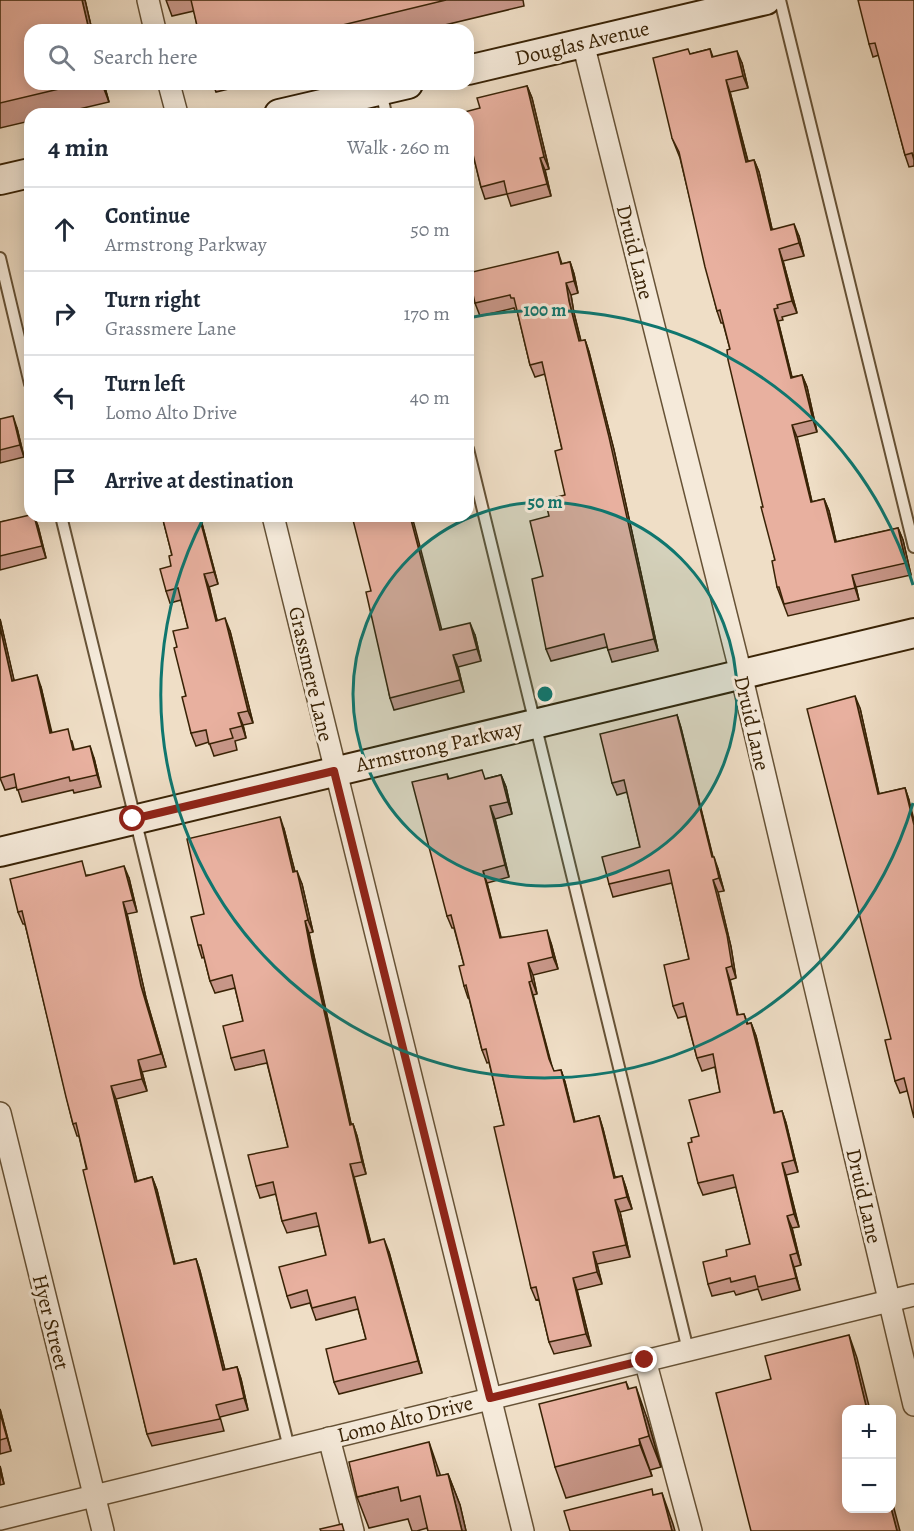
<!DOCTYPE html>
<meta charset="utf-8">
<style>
body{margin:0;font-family:Alegreya,serif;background:#f6f6f7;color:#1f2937}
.controls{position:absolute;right:18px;bottom:18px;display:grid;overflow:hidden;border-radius:12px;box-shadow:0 3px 15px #0003}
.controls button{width:54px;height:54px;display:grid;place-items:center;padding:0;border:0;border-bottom:2px solid #e0e1e3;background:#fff;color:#1f2937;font:30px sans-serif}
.stop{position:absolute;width:18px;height:18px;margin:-14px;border:4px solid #8f2418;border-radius:50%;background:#fff}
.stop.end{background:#8f2418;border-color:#fff;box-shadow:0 2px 6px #0008}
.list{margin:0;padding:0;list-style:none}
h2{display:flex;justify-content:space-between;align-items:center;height:78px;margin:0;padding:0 24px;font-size:26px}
h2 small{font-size:20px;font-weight:400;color:#747a83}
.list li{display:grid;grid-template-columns:39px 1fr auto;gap:18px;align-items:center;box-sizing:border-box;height:84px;padding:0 24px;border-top:2px solid #e0e1e3}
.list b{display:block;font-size:22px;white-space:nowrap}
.list p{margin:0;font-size:20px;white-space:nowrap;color:#747a83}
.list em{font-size:20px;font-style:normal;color:#747a83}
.icon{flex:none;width:33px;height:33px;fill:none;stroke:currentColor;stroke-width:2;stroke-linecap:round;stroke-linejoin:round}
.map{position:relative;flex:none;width:914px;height:1531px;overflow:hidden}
.search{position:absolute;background:#fff;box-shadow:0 3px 15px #0003;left:24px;top:24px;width:450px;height:66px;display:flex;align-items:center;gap:15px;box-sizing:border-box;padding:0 21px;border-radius:18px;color:#747a83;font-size:22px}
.panel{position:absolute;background:#fff;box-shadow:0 3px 15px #0003;left:24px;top:108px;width:450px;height:414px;border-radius:18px}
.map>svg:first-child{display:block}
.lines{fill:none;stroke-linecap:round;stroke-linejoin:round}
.lane-casing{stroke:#665236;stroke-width:14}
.street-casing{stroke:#665236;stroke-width:24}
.secondary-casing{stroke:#392306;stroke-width:32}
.lane{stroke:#f5eada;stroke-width:10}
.street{stroke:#f5eada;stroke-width:21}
.secondary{stroke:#f5eada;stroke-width:28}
.wall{fill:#c89789;stroke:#392306;stroke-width:1.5}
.shaded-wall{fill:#a27b6f;stroke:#392306;stroke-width:1.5}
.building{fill:#e8b09f;stroke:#392306;stroke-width:1.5}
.route{stroke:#8f2418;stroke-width:8}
.ring{fill:none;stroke:#0f766e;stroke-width:3}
.labels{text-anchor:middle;stroke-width:6;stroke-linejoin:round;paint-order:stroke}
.street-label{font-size:21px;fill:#392306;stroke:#f5eada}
.centre{fill:#0f766e;stroke:#f5eada;stroke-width:3}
.ring-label{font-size:18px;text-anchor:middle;font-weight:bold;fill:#0f766e;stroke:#f5eada;stroke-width:6;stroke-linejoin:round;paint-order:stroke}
</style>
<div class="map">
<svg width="914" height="1531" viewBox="0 0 914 1531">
<rect width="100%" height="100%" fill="#efdec6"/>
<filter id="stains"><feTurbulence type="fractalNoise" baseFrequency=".00333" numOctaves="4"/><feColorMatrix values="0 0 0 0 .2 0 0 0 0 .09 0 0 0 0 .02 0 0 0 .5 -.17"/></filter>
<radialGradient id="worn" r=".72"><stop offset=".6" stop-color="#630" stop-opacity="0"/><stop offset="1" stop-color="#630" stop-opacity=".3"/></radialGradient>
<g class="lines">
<defs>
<g id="lane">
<path d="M 780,0 L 914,547"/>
<path d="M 381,91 L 386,114"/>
<path d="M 0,258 L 30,384"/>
<path d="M 468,449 L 688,1350"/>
<path d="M 61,516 L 289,1448"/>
</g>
<g id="street">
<path d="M 148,0 L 155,30"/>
<path d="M 583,43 L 741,674 L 914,1405"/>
<path d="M 169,84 L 177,114"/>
<path d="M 273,516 L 523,1531"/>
<path d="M 0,1113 L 103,1531"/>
<path d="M 645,1360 L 691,1531"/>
<path d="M 329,1438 L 353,1531"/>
<path d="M 0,1519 L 914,1295"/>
</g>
<g id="secondary">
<path d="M 468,70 L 766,0"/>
<path d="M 279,114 L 408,84"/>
<path d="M 0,180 L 30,173"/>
<path d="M 0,852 L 914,633"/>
</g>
</defs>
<!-- lane casing -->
<use href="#lane" class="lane-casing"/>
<!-- street casing -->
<use href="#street" class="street-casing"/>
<!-- secondary casing -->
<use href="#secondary" class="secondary-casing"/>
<!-- lane -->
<use href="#lane" class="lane"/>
<!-- street -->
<use href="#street" class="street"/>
<!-- secondary -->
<use href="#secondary" class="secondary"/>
</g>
<!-- wall -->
<g class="wall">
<path d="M 0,0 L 85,0 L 92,30 L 30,30 L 30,84 L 104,84 L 109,102 L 58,114 L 30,114 L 30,121 L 0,128 Z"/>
<path d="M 166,0 L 523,0 L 524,6 L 424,30 L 198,30 L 194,11 L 172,16 Z"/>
<path d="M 914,0 L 914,166 L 909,167 L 905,155 L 879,55 L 873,57 L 869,44 Z"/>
<path d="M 710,49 L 713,57 L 742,63 L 748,88 L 730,92 L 748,161 L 754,160 L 759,172 L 772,229 L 799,236 L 804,256 L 783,261 L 797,313 L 782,317 L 783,320 L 778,321 L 792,377 L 802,375 L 807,387 L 817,432 L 797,437 L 812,502 L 824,499 L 829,511 L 836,542 L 898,528 L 903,540 L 911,575 L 856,587 L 859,600 L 788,616 L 777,587 L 775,560 L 730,349 L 723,323 L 721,323 L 717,311 L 680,158 L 672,138 L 690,54 Z"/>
<path d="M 213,84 L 249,84 L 216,92 Z"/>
<path d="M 527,86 L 532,98 L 549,169 L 545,170 L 551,196 L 511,206 L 507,194 L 485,199 L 481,187 L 473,154 L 468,156 L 468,114 Z"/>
<path d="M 558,252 L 562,264 L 570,262 L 574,274 L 578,293 L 571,295 L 574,313 L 581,341 L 585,340 L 589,352 L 614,450 L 658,651 L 612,662 L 607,647 L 551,661 L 546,649 L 543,576 L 549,516 L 565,495 L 562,449 L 545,374 L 535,377 L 530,365 L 517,310 L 515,311 L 514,308 L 480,316 L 475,303 Z"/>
<path d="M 0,419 L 17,428 L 24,457 L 0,463 Z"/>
<path d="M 34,516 L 38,526 L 46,558 L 0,570 L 0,522 Z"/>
<path d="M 162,516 L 200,516 L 218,584 L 209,587 L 217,620 L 230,631 L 253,723 L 243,725 L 246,738 L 235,741 L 237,750 L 214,756 L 209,742 L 196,746 L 191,733 L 186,696 L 177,647 L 188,628 L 181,600 L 170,603 L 166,591 L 171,566 L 172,555 Z"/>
<path d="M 371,591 L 442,630 L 475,635 L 481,661 L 458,667 L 464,692 L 394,710 L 390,698 Z"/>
<path d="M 0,619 L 14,681 L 41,687 L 52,733 L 72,741 L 74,749 L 94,758 L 101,787 L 74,793 L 73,790 L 22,802 L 17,787 L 5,790 L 0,778 Z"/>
<path d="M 860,708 L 879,794 L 905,788 L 909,800 L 907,1091 L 900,1093 L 895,1081 Z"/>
<path d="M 677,715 L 681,728 L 713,857 L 718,869 L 724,891 L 718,892 L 731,947 L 736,978 L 730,980 L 738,1015 L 744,1014 L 748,1024 L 751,1023 L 756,1036 L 775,1113 L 782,1111 L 786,1123 L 798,1172 L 786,1175 L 799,1227 L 792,1228 L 801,1265 L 794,1267 L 800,1290 L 762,1300 L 758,1289 L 736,1295 L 734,1291 L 712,1296 L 708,1284 L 727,1256 L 750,1244 L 736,1187 L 703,1195 L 698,1183 L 692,1142 L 699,1136 L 720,1092 L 715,1067 L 702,1071 L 697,1058 L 686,1016 L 678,1018 L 673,1006 L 689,959 L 672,883 L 613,897 L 609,884 L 640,847 L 627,792 L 617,795 L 612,783 Z"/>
<path d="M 447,774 L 449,779 L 485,779 L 501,775 L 506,787 L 512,814 L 495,819 L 509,877 L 487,883 L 501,937 L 551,943 L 558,969 L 533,975 L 537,994 L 533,995 L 553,1070 L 554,1071 L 561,1070 L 565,1082 L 575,1122 L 599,1116 L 603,1129 L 615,1177 L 622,1176 L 626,1188 L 632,1209 L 620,1212 L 630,1257 L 597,1264 L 602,1284 L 577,1290 L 591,1346 L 554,1354 L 549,1342 L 539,1299 L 536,1300 L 531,1288 L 504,1125 L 489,1062 L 487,1063 L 482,1050 L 469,998 L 468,998 L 464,986 L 464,965 L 454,928 L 452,928 L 447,916 Z"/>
<path d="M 284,829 L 295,872 L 302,884 L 313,932 L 309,933 L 317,971 L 351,1124 L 353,1124 L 357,1136 L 366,1174 L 354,1177 L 371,1243 L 389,1252 L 422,1373 L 339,1394 L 334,1382 L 366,1339 L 358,1309 L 316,1320 L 310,1303 L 291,1308 L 287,1296 L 326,1255 L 319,1226 L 287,1233 L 282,1221 L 276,1194 L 260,1198 L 256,1186 L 288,1147 L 267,1063 L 235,1070 L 231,1058 L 243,1021 L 235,988 L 215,993 L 210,981 L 204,957 L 202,958 L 198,945 L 204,914 Z"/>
<path d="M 87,875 L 129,878 L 137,912 L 127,914 L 146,998 L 166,1067 L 142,1072 L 147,1091 L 116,1099 L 137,1181 L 152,1177 L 157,1190 L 175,1264 L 196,1259 L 200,1271 L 225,1370 L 237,1367 L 241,1379 L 248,1410 L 220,1417 L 224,1431 L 152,1446 L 147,1434 L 79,1136 L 77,1136 L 73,1124 L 25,924 L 23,924 L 18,912 Z"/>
<path d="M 626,1382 L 629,1389 L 647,1418 L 661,1467 L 650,1470 L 652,1476 L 566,1498 L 555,1467 Z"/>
<path d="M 0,1409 L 11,1451 L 0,1454 Z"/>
<path d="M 0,1466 L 4,1484 L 0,1485 Z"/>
<path d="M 448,1474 L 460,1505 L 466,1531 L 428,1531 L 427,1528 L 417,1531 L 412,1531 L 408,1519 L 369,1528 L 357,1497 Z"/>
</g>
<!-- shaded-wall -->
<g class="shaded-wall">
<path d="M 82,0 L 85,0 L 92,30 L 89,30 Z"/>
<path d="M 737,51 L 742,63 L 748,88 L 743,76 Z"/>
<path d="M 726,80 L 730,92 L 751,174 L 746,162 Z"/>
<path d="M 102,84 L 104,84 L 109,102 Z"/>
<path d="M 527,86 L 532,98 L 549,169 L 544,157 Z"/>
<path d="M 540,158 L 545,170 L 551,196 L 547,184 Z"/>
<path d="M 754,160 L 759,172 L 775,242 L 771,230 Z"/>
<path d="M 794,224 L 799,236 L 804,256 L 799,243 Z"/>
<path d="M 779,249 L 783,261 L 797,313 L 792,301 Z"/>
<path d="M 570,262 L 574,274 L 578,293 L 574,281 Z"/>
<path d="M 566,283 L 571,295 L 574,313 L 584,354 L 579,341 L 569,301 Z"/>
<path d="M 774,309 L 778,321 L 795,390 L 791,378 Z"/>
<path d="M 585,340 L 589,352 L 614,450 L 658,651 L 654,639 Z"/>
<path d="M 802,375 L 807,387 L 817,432 L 813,420 Z"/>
<path d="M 13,416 L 17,428 L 24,457 L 20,445 Z"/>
<path d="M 792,425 L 797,437 L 815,515 L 811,502 Z"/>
<path d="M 824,499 L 829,511 L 839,554 L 835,542 Z"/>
<path d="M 34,516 L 38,526 L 46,558 L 42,546 Z"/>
<path d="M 199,516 L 200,516 L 218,584 L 214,572 Z"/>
<path d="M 410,516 L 412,516 L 445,642 L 440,630 Z"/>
<path d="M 898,528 L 903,540 L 911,575 L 906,563 Z"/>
<path d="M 204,574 L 209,587 L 220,633 L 216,621 Z"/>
<path d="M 852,575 L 856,587 L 859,600 L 855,588 Z"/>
<path d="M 225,618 L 230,631 L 253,723 L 248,711 Z"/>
<path d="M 0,619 L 17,693 L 12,681 L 0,627 Z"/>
<path d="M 470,623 L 475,635 L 481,661 L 477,649 Z"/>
<path d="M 453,655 L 458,667 L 464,692 L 460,680 Z"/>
<path d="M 37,675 L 41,687 L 54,745 L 50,733 Z"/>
<path d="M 855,696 L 860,708 L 882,807 L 878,794 Z"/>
<path d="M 238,713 L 243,725 L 246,738 L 242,726 Z"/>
<path d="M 677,715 L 681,728 L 716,870 L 712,857 Z"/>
<path d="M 90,746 L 94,758 L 101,787 L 97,775 Z"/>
<path d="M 501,775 L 506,787 L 512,814 L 508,802 Z"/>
<path d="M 905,788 L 909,800 L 914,820 L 914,825 Z"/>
<path d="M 490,806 L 495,819 L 509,877 L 505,865 Z"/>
<path d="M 280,817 L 284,829 L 298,884 L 293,872 Z"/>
<path d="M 714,857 L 718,869 L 724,891 L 719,878 Z"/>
<path d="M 124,866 L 129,878 L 137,912 L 133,900 Z"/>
<path d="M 297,871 L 302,884 L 313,932 L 308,920 Z"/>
<path d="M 483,871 L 487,883 L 504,950 L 500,938 Z"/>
<path d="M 713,880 L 718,892 L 731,947 L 736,978 L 732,966 Z"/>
<path d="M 123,902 L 127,914 L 146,998 L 166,1067 L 141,986 Z"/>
<path d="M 305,921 L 309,933 L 354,1137 L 350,1125 Z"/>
<path d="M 547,930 L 551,943 L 558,969 L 553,957 Z"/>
<path d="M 528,963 L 533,975 L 537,994 L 532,981 Z"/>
<path d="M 726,968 L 730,980 L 741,1028 L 737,1015 Z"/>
<path d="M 529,982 L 533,995 L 553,1072 L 549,1059 Z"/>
<path d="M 751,1023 L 756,1036 L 778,1125 L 774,1113 Z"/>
<path d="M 138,1060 L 142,1072 L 147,1091 L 142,1079 Z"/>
<path d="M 561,1070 L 565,1082 L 578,1135 L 574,1122 Z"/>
<path d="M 111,1086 L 116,1099 L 140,1194 L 135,1182 Z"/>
<path d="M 782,1111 L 786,1123 L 798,1172 L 794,1160 Z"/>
<path d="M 599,1116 L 603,1129 L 618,1190 L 614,1178 Z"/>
<path d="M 353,1124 L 357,1136 L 366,1174 L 362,1162 Z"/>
<path d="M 782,1163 L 786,1175 L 799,1227 L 794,1214 Z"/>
<path d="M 350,1164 L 354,1177 L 374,1256 L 369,1243 Z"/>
<path d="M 622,1176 L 626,1188 L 632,1209 L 627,1197 Z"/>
<path d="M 152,1177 L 157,1190 L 178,1276 L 174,1264 Z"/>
<path d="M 615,1200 L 620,1212 L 630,1257 L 626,1245 Z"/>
<path d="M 787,1216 L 792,1228 L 801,1265 L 797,1253 Z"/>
<path d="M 384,1239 L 389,1252 L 422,1373 L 418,1361 Z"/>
<path d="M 593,1252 L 597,1264 L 602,1284 L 597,1272 Z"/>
<path d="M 790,1255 L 794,1267 L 800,1290 L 796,1278 Z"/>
<path d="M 196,1259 L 200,1271 L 228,1382 L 223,1370 Z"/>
<path d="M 573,1278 L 577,1290 L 591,1346 L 586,1334 Z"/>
<path d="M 849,1335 L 857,1358 L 870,1410 L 867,1410 Z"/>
<path d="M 237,1367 L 241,1379 L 248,1410 L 244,1398 Z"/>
<path d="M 636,1387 L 647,1418 L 661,1467 L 649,1436 Z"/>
<path d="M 0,1409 L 11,1451 L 0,1413 Z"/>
<path d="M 639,1439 L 650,1470 L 652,1476 L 640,1445 Z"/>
<path d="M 429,1442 L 440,1474 L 449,1508 L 437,1476 Z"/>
<path d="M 0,1466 L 4,1484 L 0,1472 Z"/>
<path d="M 448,1474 L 460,1505 L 466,1531 L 462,1531 Z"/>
<path d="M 662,1493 L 673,1524 L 675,1531 L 672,1531 Z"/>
<path d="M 891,1497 L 900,1531 L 897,1531 L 891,1508 Z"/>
</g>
<!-- building -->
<g class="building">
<path d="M 0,0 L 82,0 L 89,30 L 30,30 L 30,84 L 80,84 L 0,103 Z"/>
<path d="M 191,0 L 446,0 L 322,30 L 198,30 Z"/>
<path d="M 858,0 L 914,0 L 914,160 L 912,153 L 905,155 L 875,43 L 869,44 Z"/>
<path d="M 688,49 L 690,54 L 710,49 L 712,57 L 737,51 L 743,76 L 726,80 L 746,162 L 754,160 L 771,230 L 794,224 L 799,243 L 779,249 L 792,301 L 777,305 L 778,308 L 774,309 L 791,378 L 802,375 L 813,420 L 792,425 L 811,502 L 824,499 L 835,542 L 898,528 L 906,563 L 852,575 L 855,588 L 784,604 L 779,587 L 777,587 L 772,561 L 775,560 L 761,507 L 763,507 L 728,360 L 727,350 L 730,349 L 720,310 L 717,311 L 705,267 L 679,152 L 672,138 L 653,58 Z"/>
<path d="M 527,86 L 544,157 L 540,158 L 547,184 L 507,194 L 504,181 L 481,187 L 470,142 L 468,142 L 468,114 L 457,114 L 480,108 L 477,98 Z"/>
<path d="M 558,252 L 561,264 L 570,262 L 574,281 L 566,283 L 569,301 L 579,341 L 585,340 L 609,437 L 654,639 L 608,650 L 604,634 L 546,649 L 532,579 L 543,576 L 530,521 L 549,516 L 545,500 L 565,495 L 555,451 L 562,449 L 542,362 L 530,365 L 514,298 L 511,298 L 510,295 L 475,303 L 468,273 Z"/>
<path d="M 13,416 L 20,445 L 0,450 L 0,419 Z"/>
<path d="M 30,515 L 30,516 L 34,516 L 42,546 L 0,556 L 0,522 Z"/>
<path d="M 162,516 L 199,516 L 214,572 L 204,574 L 216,621 L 225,618 L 248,711 L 238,713 L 242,726 L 230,729 L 233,738 L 209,744 L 206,730 L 191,733 L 182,697 L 186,696 L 174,648 L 177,647 L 173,631 L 188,628 L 178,588 L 166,591 L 160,569 L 171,566 L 169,556 L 172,555 Z"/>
<path d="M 352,516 L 410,516 L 440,630 L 470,623 L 477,649 L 453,655 L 460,680 L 390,698 L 366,592 L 371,591 Z"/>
<path d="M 0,627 L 12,681 L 37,675 L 50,733 L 68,729 L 73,750 L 90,746 L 97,775 L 70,781 L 69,777 L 17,790 L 14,774 L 0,778 Z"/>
<path d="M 855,696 L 878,794 L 905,788 L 914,825 L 914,1118 L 904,1078 L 895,1081 L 885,1040 L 891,1039 L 807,709 Z"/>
<path d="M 677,715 L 712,857 L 714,857 L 719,878 L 713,880 L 727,935 L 732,966 L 726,968 L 737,1015 L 744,1014 L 747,1024 L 751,1023 L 774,1113 L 782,1111 L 794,1160 L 782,1163 L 794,1214 L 787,1216 L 797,1253 L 790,1255 L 796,1278 L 758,1287 L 755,1276 L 731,1282 L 730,1278 L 708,1284 L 703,1262 L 727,1256 L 726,1250 L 750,1244 L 733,1175 L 698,1183 L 688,1143 L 692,1142 L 691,1138 L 699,1136 L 689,1100 L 720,1092 L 713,1054 L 697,1058 L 683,1003 L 673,1006 L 664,965 L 689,959 L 669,870 L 609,884 L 602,857 L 640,847 L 624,780 L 612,783 L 600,734 Z"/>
<path d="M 482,770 L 485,779 L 501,775 L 508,802 L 490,806 L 505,865 L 483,871 L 500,938 L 547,930 L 553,957 L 528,963 L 532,981 L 529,982 L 549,1059 L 554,1071 L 561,1070 L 574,1122 L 599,1116 L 614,1178 L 622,1176 L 627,1197 L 615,1200 L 626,1245 L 593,1252 L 597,1272 L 573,1278 L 586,1334 L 549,1342 L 536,1287 L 531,1288 L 494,1127 L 504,1125 L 486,1049 L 482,1050 L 466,985 L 464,986 L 459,966 L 464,965 L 451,915 L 447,916 L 412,782 L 447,774 L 448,779 Z"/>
<path d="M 280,817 L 293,872 L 297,871 L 308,920 L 305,921 L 312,958 L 350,1125 L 353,1124 L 362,1162 L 350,1164 L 369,1243 L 384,1239 L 418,1361 L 334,1382 L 326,1349 L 366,1339 L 355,1297 L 312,1308 L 307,1290 L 287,1296 L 279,1267 L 326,1255 L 316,1213 L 282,1221 L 273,1182 L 256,1186 L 248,1155 L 288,1147 L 264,1050 L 231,1058 L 223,1026 L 243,1021 L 232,975 L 210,981 L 201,945 L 198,945 L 191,917 L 204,914 L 187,839 Z"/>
<path d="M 82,861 L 86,876 L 124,866 L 133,900 L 123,902 L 141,986 L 161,1054 L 138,1060 L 142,1079 L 111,1086 L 135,1182 L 152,1177 L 174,1264 L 196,1259 L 223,1370 L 237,1367 L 244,1398 L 216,1405 L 220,1419 L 147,1434 L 83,1170 L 87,1169 L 76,1123 L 73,1124 L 66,1097 L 22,911 L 18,912 L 10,879 Z"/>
<path d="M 849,1335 L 867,1410 L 846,1410 L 846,1509 L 891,1508 L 897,1531 L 751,1531 L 716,1393 L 771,1379 L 765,1356 Z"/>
<path d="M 626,1382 L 628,1389 L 636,1387 L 649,1436 L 639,1439 L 640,1445 L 555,1467 L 539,1404 Z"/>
<path d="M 0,1413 L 7,1438 L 0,1440 Z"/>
<path d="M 429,1442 L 437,1476 L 448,1474 L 462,1531 L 428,1531 L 420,1496 L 401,1501 L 398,1487 L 357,1497 L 349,1462 Z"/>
<path d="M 652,1489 L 653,1495 L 662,1493 L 672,1531 L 570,1531 L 564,1511 Z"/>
<path d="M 342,1524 L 344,1531 L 321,1531 L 320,1529 Z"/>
</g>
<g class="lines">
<!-- route -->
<path class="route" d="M 133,819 L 334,771 L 490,1398 L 645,1360"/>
</g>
<!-- distance rings -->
<circle cx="545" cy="694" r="192" fill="#0f766e" fill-opacity=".12"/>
<g class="ring">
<circle cx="545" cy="694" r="192"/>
<path d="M913 803A384 384 0 1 1 204 517M468 318A384 384 0 0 1 913 585"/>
</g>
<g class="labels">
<!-- street labels -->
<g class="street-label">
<text transform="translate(582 43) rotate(-13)" y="7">Douglas Avenue</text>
<text transform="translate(635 252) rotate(76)" y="7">Druid Lane</text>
<text transform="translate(311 674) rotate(77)" y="7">Grassmere Lane</text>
<text transform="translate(752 723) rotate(77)" y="7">Druid Lane</text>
<text transform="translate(439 746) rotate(-13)" y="7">Armstrong Parkway</text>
<text transform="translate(864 1196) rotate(77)" y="7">Druid Lane</text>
<text transform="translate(51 1322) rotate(76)" y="7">Hyer Street</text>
<text transform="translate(405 1419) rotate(-14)" y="7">Lomo Alto Drive</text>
</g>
</g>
<circle cx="545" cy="694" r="9" class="centre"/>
<g class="ring-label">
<text x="545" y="316">100 m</text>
<text x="545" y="508">50 m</text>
</g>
<rect width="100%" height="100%" filter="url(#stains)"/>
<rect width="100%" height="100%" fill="url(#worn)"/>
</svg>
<div class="controls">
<button>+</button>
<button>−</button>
</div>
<div class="stop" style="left:133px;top:819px"></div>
<div class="stop end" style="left:645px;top:1360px"></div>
<div class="search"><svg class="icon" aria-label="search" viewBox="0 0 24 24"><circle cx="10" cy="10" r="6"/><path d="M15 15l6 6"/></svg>Search here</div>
<section class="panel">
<h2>4 min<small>Walk · 260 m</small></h2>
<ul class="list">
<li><svg class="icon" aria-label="ahead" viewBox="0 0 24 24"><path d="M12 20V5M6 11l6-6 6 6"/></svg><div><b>Continue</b><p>Armstrong Parkway</p></div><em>50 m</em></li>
<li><svg class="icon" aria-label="right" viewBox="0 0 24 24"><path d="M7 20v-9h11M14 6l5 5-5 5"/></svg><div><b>Turn right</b><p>Grassmere Lane</p></div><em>170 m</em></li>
<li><svg class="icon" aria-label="left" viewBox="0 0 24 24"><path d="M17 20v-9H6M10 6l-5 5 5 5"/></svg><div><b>Turn left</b><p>Lomo Alto Drive</p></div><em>40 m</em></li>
<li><svg class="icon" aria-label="arrive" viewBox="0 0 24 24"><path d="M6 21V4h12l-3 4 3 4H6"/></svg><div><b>Arrive at destination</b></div></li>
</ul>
</section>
</div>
